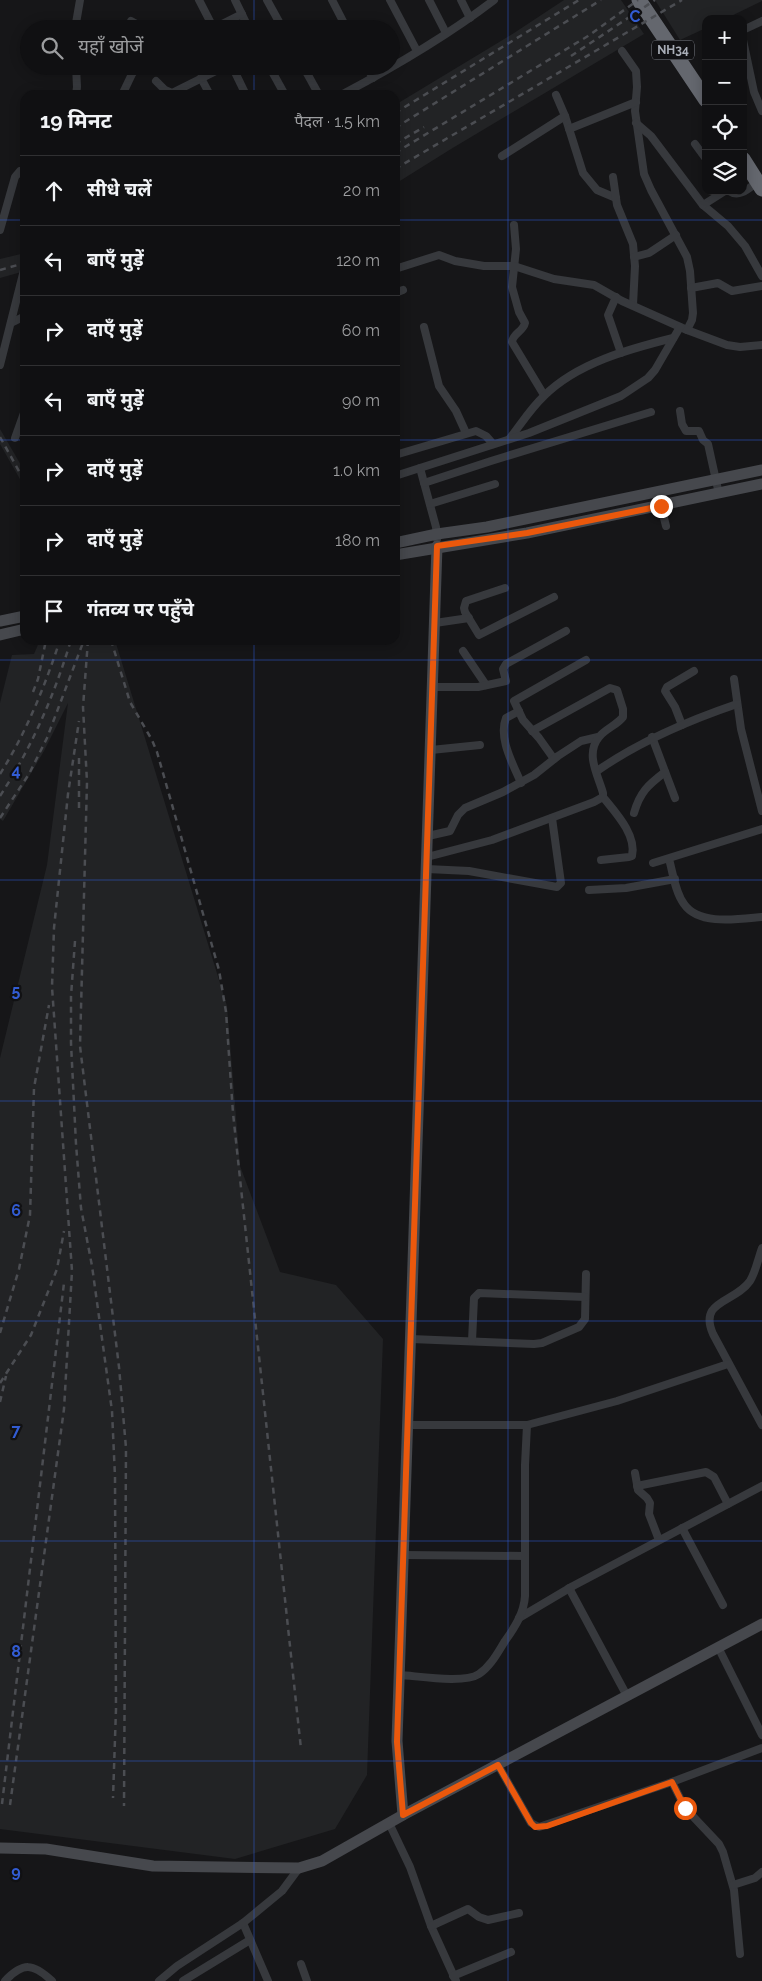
<!DOCTYPE html>
<html lang="hi">
<meta charset="utf-8">
<style>
body{margin:0;font-family:Raleway,"Noto Sans Devanagari",sans-serif;background:#1e1e20;color:#f1f3f6}
.controls{position:absolute;right:15px;top:15px;display:grid;overflow:hidden;border-radius:10px;box-shadow:0 2px 12px #0003}
.controls button{width:45px;height:45px;display:grid;place-items:center;padding:0;border:0;border-bottom:1px solid #303032;background:#101012;color:#f1f3f6;font:25px sans-serif}
.stop{position:absolute;width:15px;height:15px;margin:-11px;border:4px solid #ea580c;border-radius:50%;background:#fff}
.stop.end{background:#ea580c;border-color:#fff;box-shadow:0 1px 5px #0008}
.list{margin:0;padding:0;list-style:none}
h2{display:flex;justify-content:space-between;align-items:center;height:65px;margin:0;padding:0 20px;font-size:21px}
h2 small{font-size:16px;font-weight:400;color:#9c9d9f}
.list li{display:grid;grid-template-columns:32px 1fr auto;gap:15px;align-items:center;box-sizing:border-box;height:70px;padding:0 20px;border-top:1px solid #303032}
.list b{display:block;font-size:19px;white-space:nowrap}
.list em{font-size:16px;font-style:normal;color:#9c9d9f}
.icon{flex:none;width:28px;height:28px;fill:none;stroke:currentColor;stroke-width:2;stroke-linecap:round;stroke-linejoin:round}
.map{position:relative;flex:none;width:762px;height:1981px;overflow:hidden}
.search{position:absolute;background:#101012;box-shadow:0 2px 12px #0003;left:20px;top:20px;width:380px;height:55px;display:flex;align-items:center;gap:12px;box-sizing:border-box;padding:0 18px;border-radius:28px;color:#9c9d9f;font-size:19px}
.panel{position:absolute;background:#101012;box-shadow:0 2px 12px #0003;left:20px;top:90px;width:380px;height:555px;border-radius:15px}
.map>svg:first-child{display:block}
.built{fill:#222325}
.lines{fill:none;stroke-linecap:round;stroke-linejoin:round}
.street{stroke:#37393d;stroke-width:8}
.secondary{stroke:#46484d;stroke-width:11}
.highway{stroke:#64676e;stroke-width:15}
.rail{stroke:#4b4d52;stroke-width:2.5;stroke-dasharray:6 5;stroke-linecap:butt}
.route{stroke:#ea580c;stroke-width:6}
.grid{fill:none;stroke:#325cd3;stroke-width:1;stroke-opacity:0.55}
.labels{text-anchor:middle;stroke-width:4.5;stroke-linejoin:round;paint-order:stroke}
.shield{fill:#111113;stroke:#7b7f86;stroke-width:1}
.shield-label{font-size:12px;font-weight:bold;fill:#a9aeb7}
.grid-label{font-size:16px;text-anchor:middle;font-weight:bold;fill:#325cd3;stroke:#111113;stroke-width:4.5;stroke-linejoin:round;paint-order:stroke}
</style>
<div class="map">
<svg width="762" height="1981" viewBox="0 0 762 1981">
<rect width="100%" height="100%" fill="#161618"/>
<!-- built -->
<g class="built">
<path d="M 564,0 L 621,0 L 644,34 L 451,149 L 395,184 L 395,105 L 514,33 Z"/>
<path d="M 655,0 L 762,0 L 762,1 L 725,19 L 706,19 L 706,28 L 680,40 Z"/>
<path d="M 25,253 L 25,271 L 0,278 L 0,259 Z"/>
<path d="M 0,429 L 25,472 L 25,488 L 0,444 Z"/>
<path d="M 40,640 L 115,640 L 227,1006 L 240,1166 L 280,1272 L 336,1285 L 383,1339 L 367,1775 L 335,1829 L 235,1859 L 0,1829 L 0,1058 L 47,865 L 68,703 L 44,751 L 3,821 L 0,819 L 0,703 L 12,655 L 34,654 Z"/>
</g>
<g class="lines">
<!-- street -->
<g class="street">
<path d="M 199,0 L 214,29"/>
<path d="M 235,0 L 249,29"/>
<path d="M 267,0 L 283,29"/>
<path d="M 332,0 L 347,29"/>
<path d="M 390,0 L 417,51"/>
<path d="M 429,0 L 446,33"/>
<path d="M 461,0 L 470,18"/>
<path d="M 131,21 L 145,29"/>
<path d="M 75,29 L 80,0"/>
<path d="M 212,29 L 242,14"/>
<path d="M 743,30 L 762,21"/>
<path d="M 743,40 L 754,92 L 762,111"/>
<path d="M 622,51 L 636,71 L 637,87 L 635,111 L 644,174 L 651,190 L 687,257 L 690,271 L 693,313 L 692,320 L 687,330"/>
<path d="M 232,66 L 246,95"/>
<path d="M 269,66 L 285,95"/>
<path d="M 303,66 L 319,95"/>
<path d="M 366,66 L 373,78"/>
<path d="M 201,78 L 210,95"/>
<path d="M 156,81 L 165,90 L 172,93 L 226,66"/>
<path d="M 76,95 L 77,87 L 76,66"/>
<path d="M 122,95 L 132,74 L 138,66"/>
<path d="M 341,95 C 394,67 447,36 494,0"/>
<path d="M 556,95 L 565,116 L 583,173 L 597,190 L 616,198"/>
<path d="M 636,123 L 651,136 L 703,205 L 728,226 L 745,246 L 762,276"/>
<path d="M 569,129 L 636,102"/>
<path d="M 695,144 L 706,159"/>
<path d="M 502,156 L 565,116"/>
<path d="M 613,177 L 617,205 L 633,244 L 635,266 L 633,305"/>
<path d="M 729,191 C 739,198 748,189 757,182"/>
<path d="M 703,205 L 725,191"/>
<path d="M 514,225 L 516,249 L 512,287 L 519,312 L 525,323 C 523,332 513,333 512,342 L 544,395"/>
<path d="M 0,230 L 15,177 L 20,171 L 25,170"/>
<path d="M 634,257 L 649,253 L 676,235"/>
<path d="M 395,269 L 439,255 L 455,261 L 484,266 L 514,266 L 554,279 L 594,285 L 622,301 L 687,330 L 727,345 L 740,347 L 762,345"/>
<path d="M 691,288 L 718,283 L 732,291 L 762,286"/>
<path d="M 395,293 L 403,290"/>
<path d="M 616,297 L 608,315 L 621,353"/>
<path d="M 11,323 L 25,316"/>
<path d="M 424,327 L 439,386 L 456,411 L 466,433"/>
<path d="M 0,365 L 25,266"/>
<path d="M 680,411 L 682,424 L 686,431 L 699,431 L 703,440 L 708,444 L 719,494"/>
<path d="M 15,438 L 25,410"/>
<path d="M 510,438 C 521,424 531,408 544,396 C 577,363 629,349 673,338"/>
<path d="M 395,455 L 476,431 L 486,436 L 493,444"/>
<path d="M 420,468 L 436,527 L 437,539"/>
<path d="M 395,476 L 529,433 L 621,396 L 648,378 L 655,370 L 680,327"/>
<path d="M 424,483 L 491,461 L 651,412"/>
<path d="M 430,504 L 495,484"/>
<path d="M 661,506 L 666,526"/>
<path d="M 505,588 L 466,601 L 464,608 L 465,612 L 479,635 L 554,597"/>
<path d="M 435,623 L 469,618"/>
<path d="M 463,651 L 486,685"/>
<path d="M 734,679 L 741,729 L 762,811"/>
<path d="M 433,687 L 478,687 L 506,681 L 503,669 L 506,664 L 566,631"/>
<path d="M 519,711 L 506,718 C 498,738 513,764 521,783"/>
<path d="M 682,725 L 675,707 L 665,691 L 667,687 L 694,671"/>
<path d="M 652,737 L 675,798"/>
<path d="M 431,750 L 480,745"/>
<path d="M 554,759 L 539,738 L 523,720 L 514,701 L 586,660"/>
<path d="M 597,771 C 640,741 687,721 737,704"/>
<path d="M 634,813 C 640,792 648,785 665,772"/>
<path d="M 428,836 L 450,831 L 458,815 L 465,808 L 503,792 L 534,775 L 558,756 L 581,741 L 598,737"/>
<path d="M 427,857 L 492,840 L 594,802 L 603,797 L 603,793 C 598,775 585,754 599,737 C 605,729 617,725 623,717 L 623,709 L 617,690 L 610,688 L 532,731"/>
<path d="M 669,859 C 673,873 675,892 684,904 C 699,926 739,919 762,917"/>
<path d="M 601,860 L 629,857 L 632,856 C 637,835 615,812 603,797"/>
<path d="M 653,863 L 762,829"/>
<path d="M 427,869 L 469,871 L 557,887 L 561,883 L 552,818"/>
<path d="M 589,890 L 626,888 L 675,879"/>
<path d="M 762,1248 C 758,1259 756,1271 750,1281 C 735,1303 698,1300 713,1334 L 762,1425"/>
<path d="M 411,1339 L 534,1344 L 542,1343 L 579,1327 L 585,1319 L 586,1274"/>
<path d="M 472,1341 L 474,1298 L 479,1293 L 585,1297"/>
<path d="M 527,1425 L 617,1401 L 728,1364"/>
<path d="M 635,1473 L 638,1490 L 647,1498 L 650,1503 L 649,1514 L 659,1540"/>
<path d="M 637,1486 L 706,1472 L 714,1477 L 728,1504"/>
<path d="M 682,1528 L 723,1605"/>
<path d="M 404,1555 L 525,1556"/>
<path d="M 569,1588 L 627,1696"/>
<path d="M 519,1618 L 573,1586 L 762,1486"/>
<path d="M 718,1647 L 762,1735"/>
<path d="M 400,1675 C 418,1676 464,1684 479,1674 C 491,1666 498,1652 505,1641 C 515,1627 524,1613 525,1596 L 525,1465 L 527,1425 L 408,1425"/>
<path d="M 498,1765 L 531,1823 L 539,1827 L 672,1782 L 762,1748"/>
<path d="M 672,1782 L 685,1808 L 719,1844 L 723,1852 L 734,1890 L 740,1954"/>
<path d="M 389,1823 L 410,1867 L 431,1926 L 456,1981"/>
<path d="M 733,1885 L 755,1878 L 762,1872"/>
<path d="M 243,1923 L 268,1981"/>
<path d="M 431,1926 L 468,1909 L 479,1917 L 488,1920 L 519,1913"/>
<path d="M 301,1964 L 307,1981"/>
<path d="M 453,1976 L 511,1952"/>
<path d="M 5,1981 C 23,1962 33,1963 52,1981"/>
<path d="M 159,1981 L 177,1966 L 243,1923 L 282,1891 L 299,1868"/>
<path d="M 183,1981 L 250,1940"/>
</g>
<!-- secondary -->
<g class="secondary">
<path d="M 395,543 L 437,534 L 487,527 L 762,470"/>
<path d="M 395,555 L 527,533 L 762,484"/>
<path d="M 0,621 L 25,616"/>
<path d="M 0,635 L 25,629"/>
<path d="M 403,1815 L 397,1741 L 437,546"/>
<path d="M 0,1848 L 46,1849 L 153,1866 L 299,1868 L 322,1861 L 403,1815 L 762,1624"/>
</g>
<!-- highway -->
<g class="highway">
<path d="M 639,0 L 706,100"/>
<path d="M 743,159 L 762,189"/>
</g>
<!-- rail -->
<g class="rail">
<path d="M 571,56 L 655,0"/>
<path d="M 395,113 L 579,0"/>
<path d="M 395,128 L 601,0"/>
<path d="M 395,144 L 424,127"/>
<path d="M 395,153 L 588,36 L 638,0"/>
<path d="M 395,169 L 682,0"/>
<path d="M 0,270 L 25,263"/>
<path d="M 0,437 L 25,482"/>
<path d="M 88,640 L 83,707 L 87,782 L 80,1046 L 119,1367 L 126,1448 L 124,1806"/>
<path d="M 111,640 L 130,702 L 152,740 L 157,752 L 219,970 L 226,1012 L 233,1113 L 301,1749"/>
<path d="M 33,692 L 38,679 L 46,640"/>
<path d="M 0,774 C 26,733 45,686 60,640"/>
<path d="M 0,796 C 32,747 54,696 71,640"/>
<path d="M 79,808 L 79,758"/>
<path d="M 0,818 L 29,774 L 47,738 L 84,640"/>
<path d="M 75,941 L 71,996 L 71,1043 L 76,1144 L 81,1208 L 92,1266 L 112,1411 L 115,1477 L 116,1709 L 113,1798"/>
<path d="M 0,1333 L 19,1269 L 30,1215 L 34,1088 L 49,1005"/>
<path d="M 0,1383 L 31,1335 L 57,1269 L 64,1231"/>
<path d="M 0,1402 L 6,1376"/>
<path d="M 2,1804 L 64,1283"/>
<path d="M 10,1805 L 64,1409 L 72,1271 L 52,987 L 54,928 L 68,794 L 79,721"/>
</g>
</g>
<g class="lines">
<!-- route -->
<path class="route" d="M 661,506 L 527,533 L 437,546 L 397,1742 L 403,1815 L 498,1765 L 531,1823 L 535,1827 L 547,1826 L 672,1782 L 685,1808"/>
</g>
<!-- grid -->
<path class="grid" d="M 254,0 L 254,29M 508,0 L 508,1981M 254,66 L 254,95M 0,220 L 25,220M 395,220 L 762,220M 0,440 L 25,440M 395,440 L 762,440M 254,640 L 254,1981M 0,660 L 762,660M 0,880 L 762,880M 0,1101 L 762,1101M 0,1321 L 762,1321M 0,1541 L 762,1541M 0,1761 L 762,1761"/>
<g class="labels">
<!-- shield labels -->
<rect class="shield" x="652" y="40.5" width="42" height="19" rx="4"/>
<g class="shield-label">
<text x="673" y="54">NH34</text>
</g>
</g>
<g class="grid-label">
<text x="635" y="22">C</text>
<text x="16" y="776">4</text>
<text x="16" y="996">5</text>
<text x="16" y="1216">6</text>
<text x="16" y="1436">7</text>
<text x="16" y="1657">8</text>
<text x="16" y="1877">9</text>
</g>
</svg>
<div class="controls">
<button>+</button>
<button>−</button>
<button><svg class="icon" aria-label="locate" viewBox="0 0 24 24"><circle cx="12" cy="12" r="6"/><path d="M12 2v4M12 18v4M2 12h4M18 12h4"/></svg></button>
<button><svg class="icon" aria-label="layers" viewBox="0 0 24 24"><path d="M12 4l9 5-9 5-9-5zM3 14l9 5 9-5"/></svg></button>
</div>
<div class="stop" style="left:685px;top:1808px"></div>
<div class="stop end" style="left:661px;top:506px"></div>
<div class="search"><svg class="icon" aria-label="search" viewBox="0 0 24 24"><circle cx="10" cy="10" r="6"/><path d="M15 15l6 6"/></svg>यहाँ खोजें</div>
<section class="panel">
<h2>19 मिनट<small>पैदल · 1.5 km</small></h2>
<ul class="list">
<li><svg class="icon" aria-label="ahead" viewBox="0 0 24 24"><path d="M12 20V5M6 11l6-6 6 6"/></svg><div><b>सीधे चलें</b></div><em>20 m</em></li>
<li><svg class="icon" aria-label="left" viewBox="0 0 24 24"><path d="M17 20v-9H6M10 6l-5 5 5 5"/></svg><div><b>बाएँ मुड़ें</b></div><em>120 m</em></li>
<li><svg class="icon" aria-label="right" viewBox="0 0 24 24"><path d="M7 20v-9h11M14 6l5 5-5 5"/></svg><div><b>दाएँ मुड़ें</b></div><em>60 m</em></li>
<li><svg class="icon" aria-label="left" viewBox="0 0 24 24"><path d="M17 20v-9H6M10 6l-5 5 5 5"/></svg><div><b>बाएँ मुड़ें</b></div><em>90 m</em></li>
<li><svg class="icon" aria-label="right" viewBox="0 0 24 24"><path d="M7 20v-9h11M14 6l5 5-5 5"/></svg><div><b>दाएँ मुड़ें</b></div><em>1.0 km</em></li>
<li><svg class="icon" aria-label="right" viewBox="0 0 24 24"><path d="M7 20v-9h11M14 6l5 5-5 5"/></svg><div><b>दाएँ मुड़ें</b></div><em>180 m</em></li>
<li><svg class="icon" aria-label="arrive" viewBox="0 0 24 24"><path d="M6 21V4h12l-3 4 3 4H6"/></svg><div><b>गंतव्य पर पहुँचे</b></div></li>
</ul>
</section>
</div>
